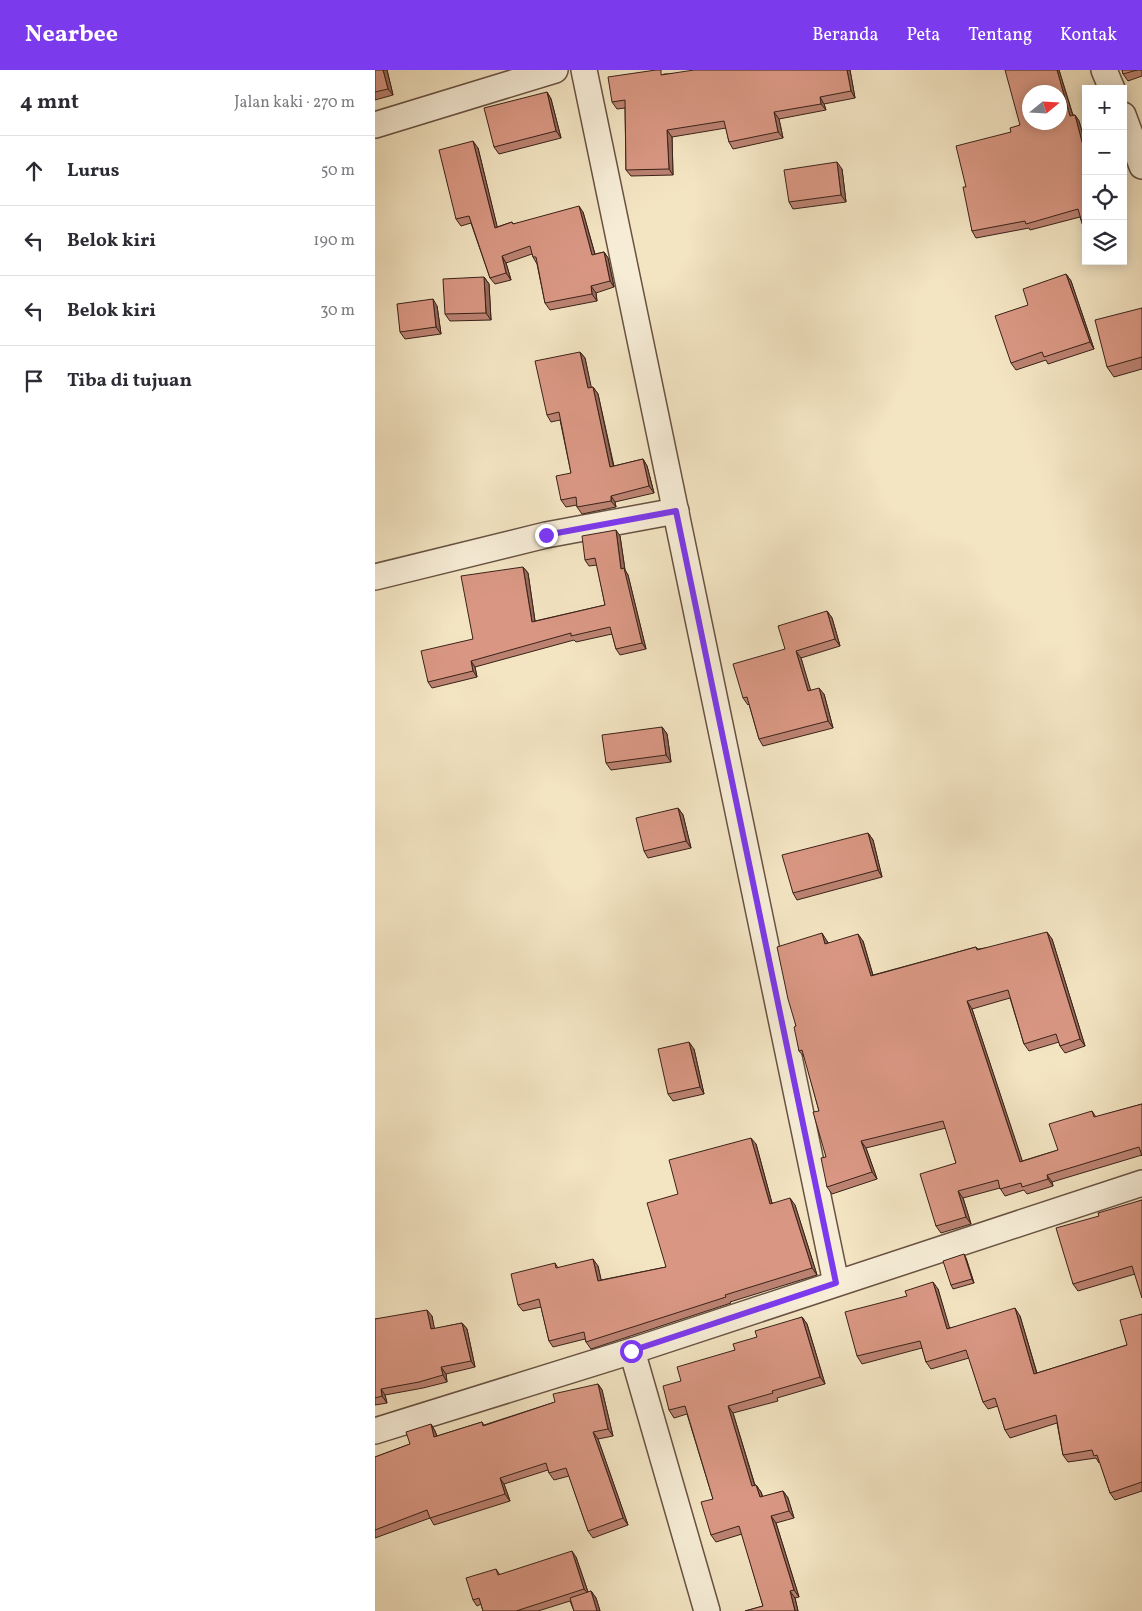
<!DOCTYPE html>
<html lang="id">
<meta charset="utf-8">
<style>
body{margin:0;font-family:Vollkorn,serif;background:#f2f2f3;color:#2b2b33}
.controls{position:absolute;right:15px;top:15px;display:grid;overflow:hidden;border-radius:0px;box-shadow:0 2px 12px #0003}
.controls button{width:45px;height:45px;display:grid;place-items:center;padding:0;border:0;border-bottom:1px solid #e1e1e2;background:#fff;color:#2b2b33;font:25px sans-serif}
.compass{position:absolute;left:647px;top:15px;width:45px;height:45px;border-radius:50%;background:#fff;box-shadow:0 2px 12px #0003;rotate:72deg}
.stop{position:absolute;width:15px;height:15px;margin:-11px;border:4px solid #7c3aed;border-radius:50%;background:#fff}
.stop.end{background:#7c3aed;border-color:#fff;box-shadow:0 1px 5px #0008}
.list{margin:0;padding:0;list-style:none}
h2{display:flex;justify-content:space-between;align-items:center;height:65px;margin:0;padding:0 20px;font-size:21px}
h2 small{font-size:16px;font-weight:400;color:#7c7c81}
.list li{display:grid;grid-template-columns:32px 1fr auto;gap:15px;align-items:center;box-sizing:border-box;height:70px;padding:0 20px;border-top:1px solid #e1e1e2}
.list b{display:block;font-size:19px;white-space:nowrap}
.list em{font-size:16px;font-style:normal;color:#7c7c81}
.icon{flex:none;width:28px;height:28px;fill:none;stroke:currentColor;stroke-width:2;stroke-linecap:round;stroke-linejoin:round}
.map{position:relative;flex:none;width:767px;height:1541px;overflow:hidden}
header{display:flex;align-items:center;gap:30px;box-sizing:border-box;height:70px;padding:0 25px;background:#7c3aed;color:#fff}
header strong{font-size:24px}
nav{display:flex;gap:28px;margin-inline-start:auto;font-size:18px}
main{display:flex}
aside{flex:1;background:#fff}
.map>svg:first-child{display:block}
.lines{fill:none;stroke-linecap:round;stroke-linejoin:round}
.street-casing{stroke:#685242;stroke-width:28}
.street{stroke:#f7edd7;stroke-width:25}
.wall{fill:#bb8271;stroke:#3a2218}
.shaded-wall{fill:#986a5c;stroke:#3a2218}
.building{fill:#d99783;stroke:#3a2218;fill-rule:evenodd}
.route{stroke:#7c3aed;stroke-width:6}
</style>
<header>
<strong>Nearbee</strong>
<nav><a>Beranda</a><a>Peta</a><a>Tentang</a><a>Kontak</a></nav>
</header>
<main>
<aside>
<h2>4 mnt<small>Jalan kaki · 270 m</small></h2>
<ul class="list">
<li><svg class="icon" aria-label="ahead" viewBox="0 0 24 24"><path d="M12 20V5M6 11l6-6 6 6"/></svg><div><b>Lurus</b></div><em>50 m</em></li>
<li><svg class="icon" aria-label="left" viewBox="0 0 24 24"><path d="M17 20v-9H6M10 6l-5 5 5 5"/></svg><div><b>Belok kiri</b></div><em>190 m</em></li>
<li><svg class="icon" aria-label="left" viewBox="0 0 24 24"><path d="M17 20v-9H6M10 6l-5 5 5 5"/></svg><div><b>Belok kiri</b></div><em>30 m</em></li>
<li><svg class="icon" aria-label="arrive" viewBox="0 0 24 24"><path d="M6 21V4h12l-3 4 3 4H6"/></svg><div><b>Tiba di tujuan</b></div></li>
</ul>
</aside>
<div class="map">
<svg width="767" height="1541" viewBox="0 0 767 1541">
<rect width="100%" height="100%" fill="#f3e4c2"/>
<filter id="stains"><feTurbulence type="fractalNoise" baseFrequency=".004" numOctaves="4"/><feColorMatrix values="0 0 0 0 .2 0 0 0 0 .09 0 0 0 0 .02 0 0 0 .5 -.17"/></filter>
<radialGradient id="worn" r=".72"><stop offset=".6" stop-color="#630" stop-opacity="0"/><stop offset="1" stop-color="#630" stop-opacity=".3"/></radialGradient>
<g class="lines">
<defs>
<g id="street">
<path d="M 209,0 L 461,1213"/>
<path d="M 729,0 L 737,19"/>
<path d="M 748,45 L 767,96"/>
<path d="M 0,55 L 180,0"/>
<path d="M 0,507 L 171,465 L 301,441"/>
<path d="M 257,1281 L 332,1541"/>
<path d="M 0,1361 L 257,1281 L 767,1113"/>
</g>
</defs>
<!-- street casing -->
<use href="#street" class="street-casing"/>
<!-- street -->
<use href="#street" class="street"/>
</g>
<!-- wall -->
<g class="wall">
<path d="M 0,0 L 12,0 L 18,25 L 0,30 Z"/>
<path d="M 475,0 L 480,28 L 449,34 L 451,40 L 404,49 L 408,68 L 358,79 L 354,72 L 351,58 L 297,67 L 298,105 L 256,106 L 251,100 L 250,38 L 242,39 L 237,32 L 289,4 Z"/>
<path d="M 684,0 L 698,45 L 700,45 L 704,51 L 711,76 L 711,165 L 705,147 L 655,160 L 654,158 L 601,168 L 597,161 L 591,117 L 636,62 L 645,55 Z"/>
<path d="M 747,0 L 767,0 L 767,6 L 753,11 L 748,4 Z"/>
<path d="M 172,22 L 176,29 L 186,68 L 124,84 L 119,77 Z"/>
<path d="M 103,78 L 122,157 L 137,152 L 138,154 L 208,142 L 220,184 L 229,182 L 233,188 L 239,217 L 221,223 L 222,231 L 175,240 L 170,233 L 162,194 L 158,187 L 157,184 L 131,193 L 136,210 L 120,214 L 115,208 L 96,153 L 86,156 L 81,149 Z"/>
<path d="M 467,99 L 471,132 L 418,139 L 414,132 Z"/>
<path d="M 691,204 L 696,211 L 719,279 L 673,294 L 671,290 L 641,300 L 636,293 Z"/>
<path d="M 109,207 L 114,214 L 116,250 L 75,251 L 70,244 Z"/>
<path d="M 62,236 L 66,264 L 30,269 L 25,262 Z"/>
<path d="M 767,238 L 767,299 L 739,307 L 732,297 Z"/>
<path d="M 205,282 L 210,288 L 216,318 L 218,317 L 223,324 L 239,396 L 268,389 L 272,396 L 279,423 L 240,432 L 241,437 L 207,444 L 202,437 L 202,435 L 191,437 L 186,430 L 196,403 L 185,350 L 176,352 L 172,345 Z"/>
<path d="M 245,466 L 250,500 L 253,505 L 271,579 L 245,585 L 241,579 L 237,564 L 201,572 L 199,570 L 100,597 L 102,607 L 57,618 L 53,612 L 98,569 L 148,497 L 153,503 L 160,551 L 230,535 L 222,495 L 214,496 L 210,490 Z"/>
<path d="M 452,541 L 457,548 L 465,576 L 426,588 L 435,620 L 449,624 L 458,658 L 388,676 L 384,669 L 374,634 L 373,635 L 368,628 L 410,579 Z"/>
<path d="M 287,657 L 292,664 L 296,692 L 236,700 L 231,693 Z"/>
<path d="M 303,738 L 308,745 L 316,778 L 273,788 L 269,781 Z"/>
<path d="M 493,763 L 498,770 L 507,807 L 422,830 L 418,823 Z"/>
<path d="M 677,869 L 710,976 L 690,983 L 685,976 L 684,972 L 654,981 L 649,974 L 635,928 L 597,939 L 647,1091 L 683,1080 L 717,1041 L 721,1047 L 767,1034 L 767,1085 L 677,1112 L 678,1116 L 652,1124 L 649,1120 L 630,1126 L 625,1118 L 588,1128 L 596,1154 L 566,1163 L 561,1156 L 581,1093 L 571,1058 L 491,1078 L 502,1109 L 457,1124 L 452,1117 L 451,1087 L 444,1041 L 430,988 L 424,981 L 421,956 L 452,871 L 453,873 L 488,871 L 498,905 L 601,877 L 603,879 Z"/>
<path d="M 319,979 L 329,1024 L 298,1031 L 293,1024 Z"/>
<path d="M 381,1074 L 397,1133 L 420,1135 L 442,1205 L 355,1232 L 356,1233 L 216,1279 L 211,1272 L 210,1269 L 178,1277 L 174,1271 L 166,1237 L 148,1241 L 143,1235 L 180,1193 L 183,1198 L 223,1196 L 226,1210 L 291,1197 L 303,1124 Z"/>
<path d="M 767,1130 L 760,1204 L 703,1221 L 698,1214 L 724,1146 Z"/>
<path d="M 591,1188 L 599,1213 L 578,1219 L 576,1215 Z"/>
<path d="M 563,1219 L 574,1258 L 645,1246 L 662,1303 L 752,1275 L 767,1244 L 767,1421 L 740,1430 L 735,1423 L 725,1392 L 724,1393 L 721,1388 L 693,1392 L 688,1385 L 682,1353 L 635,1368 L 630,1360 L 623,1336 L 613,1339 L 608,1332 L 594,1288 L 556,1299 L 551,1292 L 547,1278 L 487,1294 L 482,1286 Z"/>
<path d="M 57,1246 L 59,1259 L 87,1253 L 92,1259 L 100,1297 L 71,1304 L 72,1312 L 48,1318 L 10,1325 L 12,1333 L 0,1335 L 0,1249 Z"/>
<path d="M 427,1247 L 432,1254 L 450,1314 L 402,1328 L 403,1331 L 358,1343 L 380,1415 L 381,1415 L 386,1422 L 388,1427 L 408,1421 L 413,1428 L 419,1448 L 401,1453 L 424,1527 L 420,1528 L 423,1541 L 370,1541 L 388,1536 L 367,1464 L 341,1472 L 336,1465 L 338,1429 L 312,1344 L 299,1348 L 294,1340 L 306,1311 L 382,1267 Z"/>
<path d="M 223,1314 L 227,1320 L 238,1366 L 223,1369 L 253,1455 L 218,1468 L 213,1461 L 194,1406 L 179,1410 L 174,1403 L 173,1400 L 129,1414 L 135,1431 L 59,1455 L 55,1448 L 0,1468 L 0,1387 L 35,1374 L 56,1354 L 60,1361 L 62,1366 L 107,1352 L 109,1355 L 180,1332 Z"/>
<path d="M 201,1487 L 213,1522 L 216,1521 L 221,1528 L 225,1541 L 199,1541 L 195,1531 L 163,1541 L 108,1541 L 106,1534 L 102,1536 L 98,1530 L 121,1499 L 125,1505 Z"/>
</g>
<!-- shaded-wall -->
<g class="shaded-wall">
<path d="M 8,0 L 12,0 L 18,25 L 13,19 Z"/>
<path d="M 472,0 L 475,0 L 480,28 L 476,21 Z"/>
<path d="M 682,0 L 684,0 L 700,53 L 695,46 Z"/>
<path d="M 172,22 L 176,29 L 186,68 L 181,61 Z"/>
<path d="M 445,27 L 449,34 L 451,40 L 446,34 Z"/>
<path d="M 399,42 L 404,49 L 408,68 L 403,62 Z"/>
<path d="M 700,45 L 704,51 L 711,76 L 711,87 Z"/>
<path d="M 292,60 L 297,67 L 298,105 L 294,99 Z"/>
<path d="M 98,71 L 103,78 L 124,164 L 120,158 Z"/>
<path d="M 462,92 L 467,99 L 471,132 L 466,125 Z"/>
<path d="M 204,136 L 208,142 L 222,192 L 217,185 Z"/>
<path d="M 229,182 L 233,188 L 239,217 L 235,211 Z"/>
<path d="M 127,186 L 131,193 L 136,210 L 131,203 Z"/>
<path d="M 691,204 L 696,211 L 719,279 L 715,272 Z"/>
<path d="M 109,207 L 114,214 L 116,250 L 111,243 Z"/>
<path d="M 216,216 L 221,223 L 222,231 L 217,224 Z"/>
<path d="M 58,229 L 62,236 L 66,264 L 61,257 Z"/>
<path d="M 205,282 L 210,288 L 218,325 L 213,318 Z"/>
<path d="M 218,317 L 223,324 L 240,404 L 235,397 Z"/>
<path d="M 268,389 L 272,396 L 279,423 L 274,416 Z"/>
<path d="M 236,426 L 240,432 L 241,437 L 236,431 Z"/>
<path d="M 241,460 L 245,466 L 250,500 L 253,505 L 271,579 L 267,573 L 246,499 Z"/>
<path d="M 148,497 L 153,503 L 161,558 L 157,552 Z"/>
<path d="M 452,541 L 457,548 L 465,576 L 460,569 Z"/>
<path d="M 421,581 L 426,588 L 438,628 L 433,621 Z"/>
<path d="M 96,591 L 100,597 L 102,607 L 98,601 Z"/>
<path d="M 444,618 L 449,624 L 458,658 L 453,651 Z"/>
<path d="M 287,657 L 292,664 L 296,692 L 291,685 Z"/>
<path d="M 303,738 L 308,745 L 316,778 L 311,771 Z"/>
<path d="M 493,763 L 498,770 L 507,807 L 503,800 Z"/>
<path d="M 672,862 L 677,869 L 710,976 L 705,969 Z"/>
<path d="M 447,863 L 452,871 L 455,881 L 450,874 Z"/>
<path d="M 483,864 L 488,871 L 500,913 L 496,906 Z"/>
<path d="M 592,931 L 597,939 L 650,1099 L 645,1092 Z"/>
<path d="M 314,972 L 319,979 L 329,1024 L 325,1017 Z"/>
<path d="M 376,1068 L 381,1074 L 399,1141 L 395,1134 Z"/>
<path d="M 486,1071 L 491,1078 L 502,1109 L 497,1102 Z"/>
<path d="M 672,1105 L 677,1112 L 678,1116 L 673,1109 Z"/>
<path d="M 583,1121 L 588,1128 L 596,1154 L 591,1147 Z"/>
<path d="M 415,1128 L 420,1135 L 442,1205 L 437,1198 Z"/>
<path d="M 589,1184 L 591,1188 L 599,1213 L 597,1209 Z"/>
<path d="M 218,1189 L 223,1196 L 228,1218 L 223,1211 Z"/>
<path d="M 558,1212 L 563,1219 L 577,1266 L 572,1259 Z"/>
<path d="M 640,1238 L 645,1246 L 664,1311 L 659,1304 Z"/>
<path d="M 52,1240 L 57,1246 L 61,1266 L 56,1259 Z"/>
<path d="M 427,1247 L 432,1254 L 450,1314 L 445,1307 Z"/>
<path d="M 87,1253 L 92,1259 L 100,1297 L 96,1291 Z"/>
<path d="M 66,1297 L 71,1304 L 72,1312 L 68,1305 Z"/>
<path d="M 223,1314 L 227,1320 L 238,1366 L 233,1359 Z"/>
<path d="M 6,1319 L 10,1325 L 12,1333 L 7,1326 Z"/>
<path d="M 353,1336 L 358,1343 L 382,1423 L 377,1416 Z"/>
<path d="M 56,1354 L 60,1361 L 64,1373 L 59,1367 Z"/>
<path d="M 218,1362 L 223,1369 L 253,1455 L 248,1448 Z"/>
<path d="M 125,1408 L 129,1414 L 135,1431 L 130,1424 Z"/>
<path d="M 381,1415 L 386,1422 L 390,1435 L 385,1427 Z"/>
<path d="M 408,1421 L 413,1428 L 419,1448 L 414,1441 Z"/>
<path d="M 396,1446 L 401,1453 L 424,1527 L 419,1520 Z"/>
<path d="M 197,1481 L 201,1487 L 214,1525 L 209,1519 Z"/>
<path d="M 216,1521 L 221,1528 L 225,1541 L 222,1541 Z"/>
<path d="M 415,1521 L 420,1528 L 423,1541 L 420,1541 Z"/>
</g>
<!-- building -->
<g class="building">
<path d="M 0,0 L 8,0 L 13,19 L 0,22 Z"/>
<path d="M 281,0 L 286,0 L 286,5 L 319,0 L 472,0 L 476,21 L 445,27 L 446,34 L 399,42 L 403,62 L 354,72 L 349,51 L 292,60 L 294,99 L 251,100 L 250,30 L 237,32 L 233,7 Z"/>
<path d="M 630,0 L 682,0 L 695,46 L 700,45 L 711,87 L 711,163 L 710,163 L 703,139 L 651,154 L 650,151 L 597,161 L 588,117 L 591,117 L 581,76 L 636,62 L 635,58 L 645,55 ZM 654,22 L 684,22 L 684,52 L 654,52 Z"/>
<path d="M 747,0 L 762,0 L 748,4 Z"/>
<path d="M 172,22 L 181,61 L 119,77 L 109,38 Z"/>
<path d="M 98,71 L 120,158 L 137,152 L 138,154 L 204,136 L 217,185 L 229,182 L 235,211 L 216,216 L 217,224 L 170,233 L 161,187 L 158,187 L 155,176 L 127,186 L 131,203 L 115,208 L 94,146 L 81,149 L 64,80 Z"/>
<path d="M 462,92 L 466,125 L 414,132 L 409,100 Z"/>
<path d="M 691,204 L 715,272 L 669,287 L 667,282 L 636,293 L 620,246 L 653,235 L 648,219 Z"/>
<path d="M 109,207 L 111,243 L 70,244 L 68,209 Z"/>
<path d="M 58,229 L 61,257 L 25,262 L 22,234 Z"/>
<path d="M 767,238 L 767,287 L 732,297 L 720,250 Z"/>
<path d="M 205,282 L 213,318 L 218,317 L 235,397 L 268,389 L 274,416 L 236,426 L 236,431 L 202,437 L 201,427 L 186,430 L 181,406 L 196,403 L 184,342 L 172,345 L 160,291 Z"/>
<path d="M 241,460 L 246,499 L 249,498 L 267,573 L 241,579 L 235,557 L 196,566 L 196,563 L 96,591 L 98,601 L 53,612 L 46,581 L 98,569 L 86,506 L 148,497 L 157,552 L 230,535 L 220,488 L 210,490 L 207,466 Z"/>
<path d="M 452,541 L 460,569 L 421,581 L 433,621 L 444,618 L 453,651 L 384,669 L 372,627 L 368,628 L 358,594 L 410,579 L 403,556 Z"/>
<path d="M 287,657 L 291,685 L 231,693 L 227,665 Z"/>
<path d="M 303,738 L 311,771 L 269,781 L 261,748 Z"/>
<path d="M 493,763 L 503,800 L 418,823 L 407,785 Z"/>
<path d="M 672,862 L 705,969 L 685,976 L 681,964 L 649,974 L 633,920 L 592,931 L 645,1092 L 683,1080 L 674,1054 L 717,1041 L 719,1047 L 767,1034 L 767,1086 L 764,1077 L 672,1105 L 673,1109 L 647,1117 L 646,1113 L 625,1119 L 623,1110 L 583,1121 L 591,1147 L 561,1156 L 545,1104 L 581,1093 L 568,1051 L 486,1071 L 497,1102 L 452,1117 L 446,1088 L 451,1087 L 438,1042 L 444,1041 L 427,980 L 424,981 L 419,957 L 421,956 L 413,929 L 402,877 L 447,863 L 450,874 L 483,864 L 496,906 L 601,877 L 602,880 Z"/>
<path d="M 314,972 L 325,1017 L 293,1024 L 283,979 Z"/>
<path d="M 376,1068 L 395,1134 L 415,1128 L 437,1198 L 350,1225 L 351,1227 L 211,1272 L 209,1262 L 174,1271 L 164,1229 L 143,1235 L 136,1204 L 180,1193 L 181,1198 L 218,1189 L 223,1211 L 291,1197 L 272,1133 L 303,1124 L 294,1090 Z"/>
<path d="M 767,1130 L 767,1228 L 757,1196 L 698,1214 L 681,1158 L 724,1146 L 723,1143 Z"/>
<path d="M 589,1184 L 597,1209 L 576,1215 L 568,1191 Z"/>
<path d="M 558,1212 L 572,1259 L 640,1238 L 659,1304 L 752,1275 L 745,1250 L 767,1244 L 767,1412 L 735,1423 L 722,1385 L 719,1386 L 717,1380 L 688,1385 L 681,1345 L 630,1360 L 620,1328 L 608,1332 L 591,1280 L 551,1292 L 545,1271 L 482,1286 L 470,1242 L 532,1226 L 530,1221 Z"/>
<path d="M 52,1240 L 56,1259 L 87,1253 L 96,1291 L 66,1297 L 68,1305 L 44,1312 L 6,1319 L 7,1326 L 0,1328 L 0,1249 Z"/>
<path d="M 427,1247 L 445,1307 L 397,1321 L 398,1323 L 353,1336 L 377,1416 L 381,1415 L 385,1427 L 408,1421 L 414,1441 L 396,1446 L 419,1520 L 415,1521 L 420,1541 L 370,1541 L 388,1536 L 364,1456 L 336,1465 L 326,1432 L 338,1429 L 310,1336 L 294,1340 L 288,1316 L 306,1311 L 302,1297 L 360,1280 L 358,1274 L 382,1267 L 380,1261 Z"/>
<path d="M 223,1314 L 233,1359 L 218,1362 L 248,1448 L 213,1461 L 191,1398 L 174,1403 L 171,1393 L 125,1408 L 130,1424 L 55,1448 L 52,1440 L 0,1460 L 0,1387 L 35,1374 L 31,1362 L 56,1354 L 59,1367 L 107,1352 L 108,1356 L 180,1332 L 178,1324 Z"/>
<path d="M 197,1481 L 209,1519 L 141,1541 L 108,1541 L 104,1528 L 98,1530 L 91,1508 L 121,1499 L 123,1505 Z"/>
<path d="M 216,1521 L 222,1541 L 199,1541 L 195,1528 Z"/>
</g>
<g class="lines">
<!-- route -->
<path class="route" d="M 171,465 L 301,441 L 461,1213 L 256,1281"/>
</g>
<rect width="100%" height="100%" filter="url(#stains)"/>
<rect width="100%" height="100%" fill="url(#worn)"/>
</svg>
<div class="controls">
<button>+</button>
<button>−</button>
<button><svg class="icon" aria-label="locate" viewBox="0 0 24 24"><circle cx="12" cy="12" r="6"/><path d="M12 2v4M12 18v4M2 12h4M18 12h4"/></svg></button>
<button><svg class="icon" aria-label="layers" viewBox="0 0 24 24"><path d="M12 4l9 5-9 5-9-5zM3 14l9 5 9-5"/></svg></button>
</div>
<svg class="compass" viewBox="-18 -18 36 36"><path d="M0-13l5 13h-10z" fill="#e53935"/><path d="M0 13l5-13h-10z" fill="#7c7c81"/></svg>
<div class="stop" style="left:256px;top:1281px"></div>
<div class="stop end" style="left:171px;top:465px"></div>
</div>
</main>
